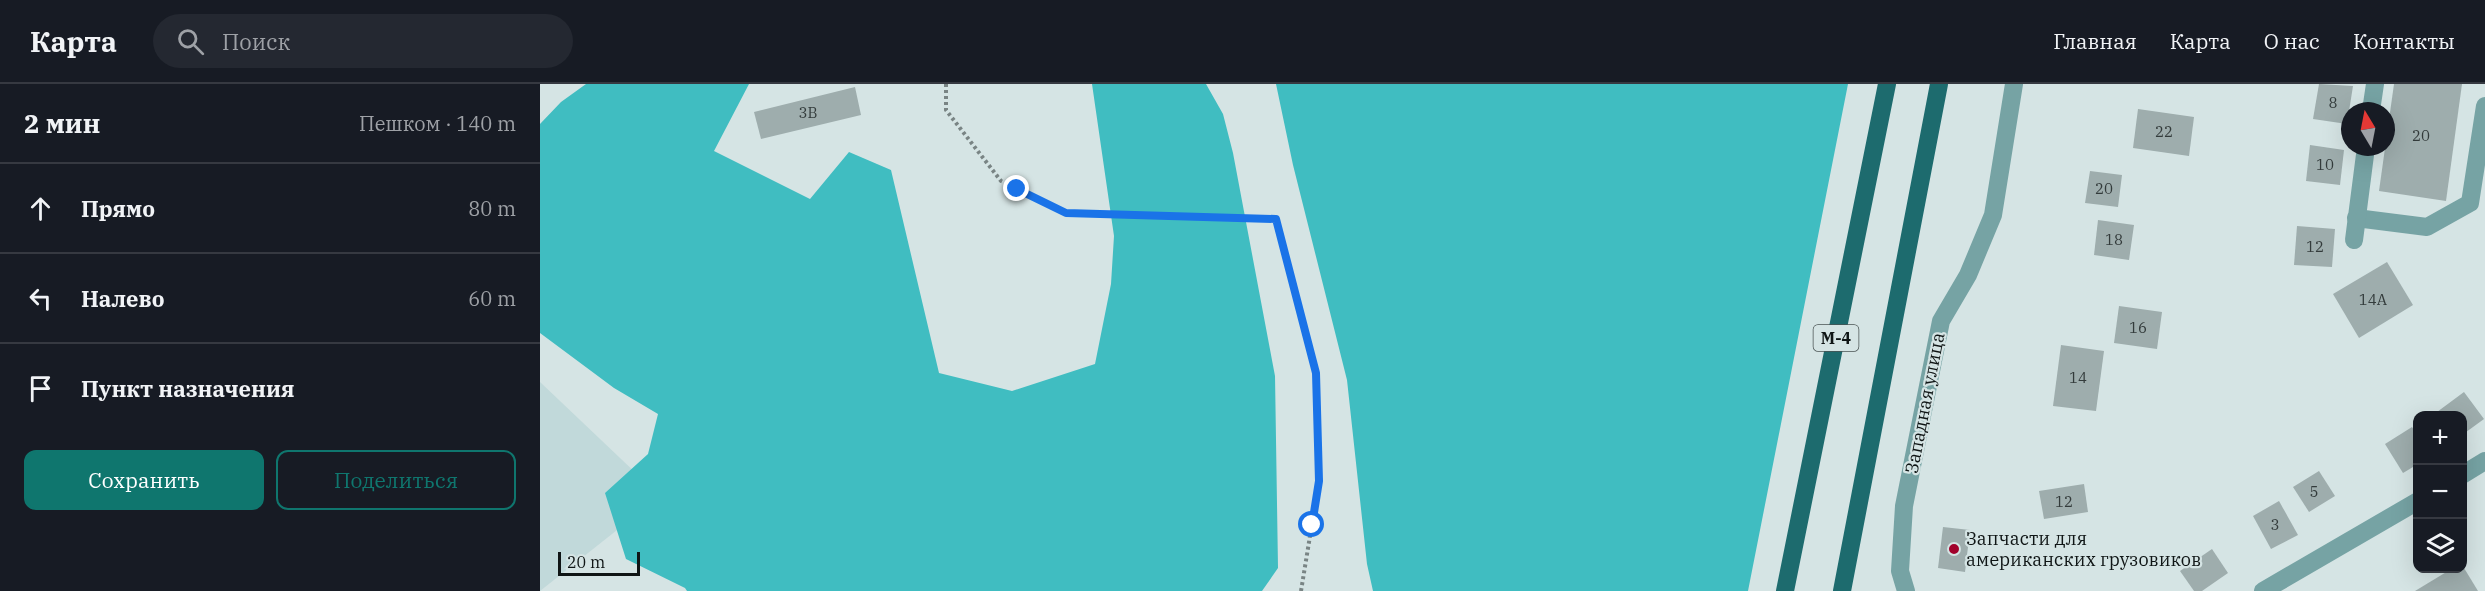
<!DOCTYPE html>
<html lang="ru">
<meta charset="utf-8">
<style>
body{margin:0;font-family:"IBM Plex Serif",serif;background:#242831;color:#f1f3f6}
.controls{position:absolute;right:18px;bottom:18px;display:grid;overflow:hidden;border-radius:12px;box-shadow:0 6px 24px #0002}
.controls button{width:54px;height:54px;display:grid;place-items:center;padding:0;border:0;border-bottom:2px solid #363941;background:#171b24;color:#f1f3f6;font:30px sans-serif}
.compass{position:absolute;left:1801px;top:18px;width:54px;height:54px;border-radius:50%;background:#171b24;box-shadow:0 6px 24px #0002;rotate:350deg}
.scale{position:absolute;left:18px;bottom:15px;width:82px;box-sizing:border-box;padding-left:6px;border:3px solid #0f1515;border-top:0;font-size:16px;line-height:21px;white-space:nowrap;color:#0f1515;-webkit-text-stroke:4px #d5e4e4;paint-order:stroke}
.stop{position:absolute;width:18px;height:18px;margin:-14px;border:4px solid #1a73e8;border-radius:50%;background:#fff}
.stop.end{background:#1a73e8;border-color:#fff;box-shadow:0 2px 6px #0008}
.list{margin:0;padding:0;list-style:none}
h2{display:flex;justify-content:space-between;align-items:center;height:78px;margin:0;padding:0 24px;font-size:26px}
h2 small{font-size:20px;font-weight:400;color:#9ea1a6}
.list li{display:grid;grid-template-columns:39px 1fr auto;gap:18px;align-items:center;box-sizing:border-box;height:90px;padding:0 24px;border-top:2px solid #363941}
.list b{display:block;font-size:22px;white-space:nowrap}
.list em{font-size:20px;font-style:normal;color:#9ea1a6}
.actions{display:flex;gap:12px;padding:18px 24px}
.actions a{flex:1;padding:14px 0;border:2px solid #0f766e;border-radius:12px;text-align:center;font-size:21px;color:#0f766e}
.actions .main{background:#0f766e;color:#fff}
.icon{flex:none;width:33px;height:33px;fill:none;stroke:currentColor;stroke-width:2;stroke-linecap:round;stroke-linejoin:round}
.map{position:relative;flex:none;width:1945px;height:507px;overflow:hidden}
header{display:flex;align-items:center;gap:36px;box-sizing:border-box;height:84px;padding:0 30px;background:#171b24;border-bottom:2px solid #363941}
header strong{font-size:28px}
nav{display:flex;gap:33px;margin-inline-start:auto;font-size:21px}
.search{width:420px;height:54px;background:#242831;display:flex;align-items:center;gap:15px;box-sizing:border-box;padding:0 21px;border-radius:33px;color:#9ea1a6;font-size:22px}
main{display:flex}
aside{flex:1;background:#171b24}
.map>svg:first-child{display:block}
.built{fill:#c1d9da}
.forest{fill:#40bdc1}
.building{fill:#9eadad}
.lines{fill:none;stroke-linecap:round;stroke-linejoin:round}
.path{stroke:#798484;stroke-width:4;stroke-dasharray:3 3;stroke-linecap:butt}
.minor{stroke:#76a3a4;stroke-width:18}
.major{stroke:#1d6b6e;stroke-width:18}
.route{stroke:#1a73e8;stroke-width:8}
.poi-dot{fill:#a1012b;stroke:#d5e4e4;stroke-width:2}
.labels{text-anchor:middle;stroke-width:4.5;stroke-linejoin:round;paint-order:stroke}
.number-label{font-size:15px;fill:#333b3b}
.shield{fill:#d5e4e4;stroke:#4a5353;stroke-width:1.5}
.shield-label{font-size:16px;font-weight:bold;fill:#0f1515}
.street-label{font-size:18px;fill:#0f1515;stroke:#d5e4e4}
.poi-label{font-size:18px;fill:#0f1515;stroke:#d5e4e4;text-anchor:start}
</style>
<header>
<strong>Карта</strong>
<div class="search"><svg class="icon" aria-label="search" viewBox="0 0 24 24"><circle cx="10" cy="10" r="6"/><path d="M15 15l6 6"/></svg>Поиск</div>
<nav><a>Главная</a><a>Карта</a><a>О нас</a><a>Контакты</a></nav>
</header>
<main>
<aside>
<h2>2 мин<small>Пешком · 140 m</small></h2>
<ul class="list">
<li><svg class="icon" aria-label="ahead" viewBox="0 0 24 24"><path d="M12 20V5M6 11l6-6 6 6"/></svg><div><b>Прямо</b></div><em>80 m</em></li>
<li><svg class="icon" aria-label="left" viewBox="0 0 24 24"><path d="M17 20v-9H6M10 6l-5 5 5 5"/></svg><div><b>Налево</b></div><em>60 m</em></li>
<li><svg class="icon" aria-label="arrive" viewBox="0 0 24 24"><path d="M6 21V4h12l-3 4 3 4H6"/></svg><div><b>Пункт назначения</b></div></li>
</ul>
<div class="actions"><a class="main">Сохранить</a><a>Поделиться</a></div>
</aside>
<div class="map">
<svg width="1945" height="507" viewBox="0 0 1945 507">
<rect width="100%" height="100%" fill="#d5e4e4"/>
<!-- built -->
<path class="built" d="M 0,298 L 120,412 L 0,507 Z"/>
<!-- forest -->
<g class="forest">
<path d="M 46,0 L 209,0 L 174,67 L 270,115 L 309,68 L 351,86 L 399,289 L 472,307 L 555,280 L 571,200 L 574,152 L 552,0 L 666,0 L 683,30 L 693,69 L 735,292 L 738,484 L 722,507 L 147,507 L 145,504 L 86,475 L 65,409 L 108,370 L 118,330 L 74,304 L 0,249 L 0,40 L 21,18 Z"/>
<path d="M 736,0 L 1308,0 L 1208,507 L 833,507 L 827,480 L 807,296 L 753,81 Z"/>
</g>
<!-- building -->
<g class="building">
<path d="M 1779,0 L 1813,2 L 1807,40 L 1773,35 Z"/>
<path d="M 1854,0 L 1922,0 L 1906,117 L 1839,107 Z"/>
<path d="M 315,3 L 321,31 L 221,55 L 214,28 Z"/>
<path d="M 1598,25 L 1654,33 L 1649,72 L 1593,64 Z"/>
<path d="M 1770,61 L 1804,66 L 1800,101 L 1766,97 Z"/>
<path d="M 1550,87 L 1582,91 L 1578,123 L 1545,119 Z"/>
<path d="M 1558,136 L 1594,141 L 1589,176 L 1554,171 Z"/>
<path d="M 1757,142 L 1795,145 L 1792,183 L 1754,181 Z"/>
<path d="M 1847,178 L 1873,221 L 1819,254 L 1793,210 Z"/>
<path d="M 1579,222 L 1622,228 L 1617,265 L 1574,259 Z"/>
<path d="M 1521,261 L 1564,267 L 1556,327 L 1513,322 Z"/>
<path d="M 1924,308 L 1944,335 L 1922,351 L 1922,332 L 1899,332 L 1897,328 Z"/>
<path d="M 1872,343 L 1878,352 L 1878,380 L 1863,389 L 1845,360 Z"/>
<path d="M 1779,387 L 1795,412 L 1769,428 L 1753,403 Z"/>
<path d="M 1544,400 L 1548,428 L 1504,435 L 1499,407 Z"/>
<path d="M 1739,417 L 1758,451 L 1731,465 L 1713,432 Z"/>
<path d="M 1403,443 L 1430,446 L 1425,488 L 1398,484 Z"/>
<path d="M 1672,465 L 1688,489 L 1662,507 L 1654,507 L 1640,487 Z"/>
<path d="M 1913,484 L 1924,484 L 1938,507 L 1875,507 Z"/>
</g>
<g class="lines">
<!-- path -->
<path class="path" d="M 406,0 L 406,26 L 461,97 L 526,129 L 736,135 L 776,289 L 779,397 L 761,507"/>
<!-- minor -->
<g class="minor">
<path d="M 1831,27 L 1835,0"/>
<path d="M 1816,134 L 1887,143 L 1930,119 L 1945,22"/>
<path d="M 1814,156 L 1826,63"/>
<path d="M 1922,391 L 1945,377"/>
<path d="M 1366,507 L 1360,487 L 1364,422 L 1401,237 L 1428,191 L 1453,131 L 1474,0"/>
<path d="M 1723,507 L 1878,417"/>
</g>
<!-- major -->
<g class="major">
<path d="M 1245,507 L 1347,0"/>
<path d="M 1302,507 L 1399,0"/>
</g>
</g>
<g class="lines">
<!-- route -->
<path class="route" d="M 477,105 L 526,129 L 736,135 L 776,289 L 779,397 L 772,441"/>
</g>
<!-- markers -->
<circle class="poi-dot" cx="1414" cy="465" r="6"/>
<g class="labels">
<!-- number labels -->
<g class="number-label">
<text x="1793" y="24">8</text>
<text x="268" y="34">3В</text>
<text x="1624" y="53">22</text>
<text x="1881" y="57">20</text>
<text x="1785" y="86">10</text>
<text x="1564" y="110">20</text>
<text x="1574" y="161">18</text>
<text x="1775" y="168">12</text>
<text x="1833" y="221">14А</text>
<text x="1598" y="249">16</text>
<text x="1538" y="299">14</text>
<text x="1774" y="413">5</text>
<text x="1524" y="423">12</text>
<text x="1735" y="446">3</text>
</g>
<!-- shield labels -->
<rect class="shield" x="1273.5" y="241" width="45" height="26" rx="4.5"/>
<g class="shield-label">
<text x="1296" y="260">М-4</text>
</g>
<!-- street labels -->
<g class="street-label">
<text transform="translate(1385 319) rotate(-79)" y="6">Западная улица</text>
</g>
<!-- poi labels -->
<g class="poi-label">
<text x="1426" y="461">Запчасти для<tspan x="1426" dy="21">американских грузовиков</tspan></text>
</g>
</g>
</svg>
<div class="controls">
<button>+</button>
<button>−</button>
<button><svg class="icon" aria-label="layers" viewBox="0 0 24 24"><path d="M12 4l9 5-9 5-9-5zM3 14l9 5 9-5"/></svg></button>
</div>
<svg class="compass" viewBox="-18 -18 36 36"><path d="M0-13l5 13h-10z" fill="#e53935"/><path d="M0 13l5-13h-10z" fill="#9ea1a6"/></svg>
<div class="scale">20 m</div>
<div class="stop" style="left:772px;top:441px"></div>
<div class="stop end" style="left:477px;top:105px"></div>
</div>
</main>
